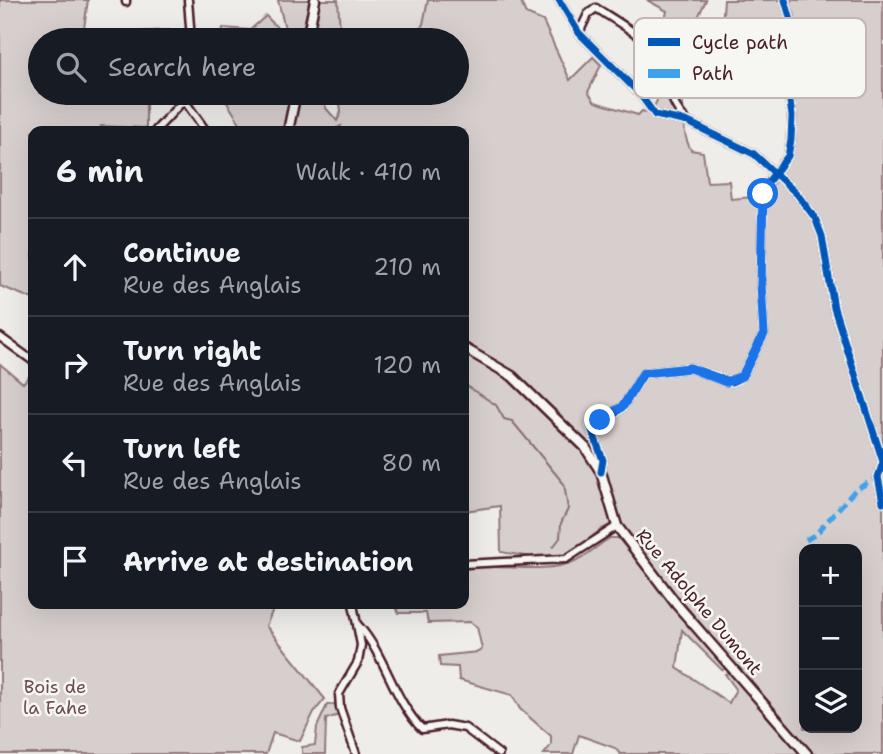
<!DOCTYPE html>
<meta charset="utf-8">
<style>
body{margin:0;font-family:"Shantell Sans",sans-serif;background:#20242c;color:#f1f3f6}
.controls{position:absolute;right:21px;bottom:21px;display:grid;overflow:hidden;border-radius:14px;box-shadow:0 7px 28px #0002}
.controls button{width:63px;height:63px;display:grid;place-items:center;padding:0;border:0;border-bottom:2px solid #363941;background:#171b24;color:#f1f3f6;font:35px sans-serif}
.stop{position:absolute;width:21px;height:21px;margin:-16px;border:5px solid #1a73e8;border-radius:50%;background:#fff}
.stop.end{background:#1a73e8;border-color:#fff;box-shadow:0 2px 7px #0008}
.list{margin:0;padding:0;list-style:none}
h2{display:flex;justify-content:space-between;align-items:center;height:91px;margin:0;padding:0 28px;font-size:30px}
h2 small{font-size:23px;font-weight:400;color:#9ea1a6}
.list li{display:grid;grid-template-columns:46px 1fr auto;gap:21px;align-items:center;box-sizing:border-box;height:98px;padding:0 28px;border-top:2px solid #363941}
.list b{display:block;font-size:26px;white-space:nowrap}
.list p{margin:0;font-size:23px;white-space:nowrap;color:#9ea1a6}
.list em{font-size:23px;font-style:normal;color:#9ea1a6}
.icon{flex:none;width:38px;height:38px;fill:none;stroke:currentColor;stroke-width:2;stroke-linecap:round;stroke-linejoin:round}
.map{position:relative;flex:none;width:883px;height:754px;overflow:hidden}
.search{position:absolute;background:#171b24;box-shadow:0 7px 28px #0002;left:28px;top:28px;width:441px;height:77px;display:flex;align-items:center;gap:18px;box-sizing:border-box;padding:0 24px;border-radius:38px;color:#9ea1a6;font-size:26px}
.panel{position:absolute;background:#171b24;box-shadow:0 7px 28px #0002;left:28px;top:126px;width:441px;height:483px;border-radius:14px}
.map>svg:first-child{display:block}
.built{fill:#e3dedc}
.green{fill:#d7cfce;stroke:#90777c;stroke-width:2;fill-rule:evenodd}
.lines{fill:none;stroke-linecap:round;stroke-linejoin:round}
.stream{stroke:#8a6f74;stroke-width:2}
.minor-casing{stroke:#4a1f2b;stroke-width:11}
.major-casing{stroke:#4a1f2b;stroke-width:13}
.minor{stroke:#f6f6f2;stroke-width:6}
.major{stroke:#f6f6f2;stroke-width:8}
.quiet{stroke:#40a2eb;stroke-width:5;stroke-dasharray:10 5;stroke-linecap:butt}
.cycleway-casing{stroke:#f6f6f2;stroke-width:11}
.cycleway{stroke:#0057b8;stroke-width:7}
.route{stroke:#1a73e8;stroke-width:9}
.labels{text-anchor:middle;stroke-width:5;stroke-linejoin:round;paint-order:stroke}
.street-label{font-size:18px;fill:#4a1f2b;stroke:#f6f6f2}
.park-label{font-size:18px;fill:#6d4b54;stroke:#f6f6f2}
.key{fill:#f6f6f2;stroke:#c2b6b6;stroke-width:2}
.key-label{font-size:19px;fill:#4a1f2b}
</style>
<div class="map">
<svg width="883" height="754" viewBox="0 0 883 754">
<rect width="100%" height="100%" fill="#efedea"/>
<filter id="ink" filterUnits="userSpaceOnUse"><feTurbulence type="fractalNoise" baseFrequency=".0143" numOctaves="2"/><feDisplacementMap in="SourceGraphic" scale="14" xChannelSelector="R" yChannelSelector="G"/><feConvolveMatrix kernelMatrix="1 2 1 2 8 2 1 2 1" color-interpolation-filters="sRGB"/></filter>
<g filter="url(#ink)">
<!-- built -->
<path class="built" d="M 338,0 L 428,0 L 423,24 L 414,39 L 406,28 L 340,31 Z"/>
<!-- green -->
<g class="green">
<path d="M 0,0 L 88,0 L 83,35 L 169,30 L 167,40 L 40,40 L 40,93 L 114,93 L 146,97 L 146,128 L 101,126 L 99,131 L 33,131 L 33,299 L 0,286 Z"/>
<path d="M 278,0 L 310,0 L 300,40 L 285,29 Z"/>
<path d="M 317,0 L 338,0 L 340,31 L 407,28 L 414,38 L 423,24 L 428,0 L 520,0 L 526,14 L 543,21 L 570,80 L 593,57 L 601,65 L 588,92 L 595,102 L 638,115 L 642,111 L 651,114 L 665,82 L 666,63 L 659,49 L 667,11 L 647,0 L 706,0 L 688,39 L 701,49 L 708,48 L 722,26 L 724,0 L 782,0 L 791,28 L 790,41 L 780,62 L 784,97 L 766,95 L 719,71 L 713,78 L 691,69 L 681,89 C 686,110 680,131 691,150 L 703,152 L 707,182 L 729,181 L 731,199 L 765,196 L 792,156 L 794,115 L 788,59 L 798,31 L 794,12 L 787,0 L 883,0 L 883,754 L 809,754 L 617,523 C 598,526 588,544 571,552 C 551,564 523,555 501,552 L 500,506 L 464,511 L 464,131 L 340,131 L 341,126 L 331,131 L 290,131 L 298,93 L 324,93 L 325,107 L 337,121 L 341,112 L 339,93 L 457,93 L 457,40 L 309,40 ZM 804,549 L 857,549 L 857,728 L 804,728 Z"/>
<path d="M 266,16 L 289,40 L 220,40 L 223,28 L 250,30 Z"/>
<path d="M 221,93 L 292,93 L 283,131 L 245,131 Z"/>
<path d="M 0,364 L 23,383 L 33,372 L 33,604 L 268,604 L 274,607 L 266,626 L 325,699 L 314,712 L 300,741 L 273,733 L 266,754 L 0,754 Z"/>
<path d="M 610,538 L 618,538 L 729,668 L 722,670 L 682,630 L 677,668 L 729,703 L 736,689 L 725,674 L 731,672 L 803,754 L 620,754 L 615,748 L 579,735 L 573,754 L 544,754 L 551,745 L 551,736 L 520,709 L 512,695 L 459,680 L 458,667 L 440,666 L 439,656 L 478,652 L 482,649 L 477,627 L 470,622 L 428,623 L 426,613 L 398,613 L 396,604 L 464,604 L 464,569 C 499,562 540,575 573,562 C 586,557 598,545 610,538 Z"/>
<path d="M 335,704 L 339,715 L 326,719 L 325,754 L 302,754 L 302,747 L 315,745 L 317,727 L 327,705 Z"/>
</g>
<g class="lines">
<!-- stream -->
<path class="stream" d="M 464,384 L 496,405 L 504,419 L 512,421 L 564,484 L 568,509 L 561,523 L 560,538 L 553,547"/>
<defs>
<g id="minor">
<path d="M 126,0 L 126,2"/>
<path d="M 188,0 L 191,40"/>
<path d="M 559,0 L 579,33 L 639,93 L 655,115 L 688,122 L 754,154 L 797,194 L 815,218 L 822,236 L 834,308 L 883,462 L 878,477 L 883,502"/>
<path d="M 579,33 L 588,14 L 596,8 C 613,19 658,45 665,62 C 676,89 663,96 688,122"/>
<path d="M 184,100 L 206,131"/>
<path d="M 155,131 L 184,100 L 186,93"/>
<path d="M 0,337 L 33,361"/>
<path d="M 601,472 L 603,460 L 590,425 L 615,414 L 623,406 L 644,373 L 690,368 L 732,382 L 742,376 L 764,334 L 761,285 L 763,194 L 768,182 L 788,156 L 791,140 L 792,116 L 784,60 L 794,31 L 785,0"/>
<path d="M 464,564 L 566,559 L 617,526"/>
<path d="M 353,604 L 361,645 L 358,662 L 339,694 L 340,708 L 356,754"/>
<path d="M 359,626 C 386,657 393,699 422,729 L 448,725 L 465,728 L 499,754"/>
</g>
<g id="major">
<path d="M 307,40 L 315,0"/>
<path d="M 288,131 L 296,93"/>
<path d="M 464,348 L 512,376 L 585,447 L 601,472 L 617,526 L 677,605 L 807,754"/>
</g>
</defs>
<!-- minor casing -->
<use href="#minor" class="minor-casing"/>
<!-- major casing -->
<use href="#major" class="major-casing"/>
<!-- minor -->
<use href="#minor" class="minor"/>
<!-- major -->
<use href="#major" class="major"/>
<!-- quiet -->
<path class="quiet" d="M 806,540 L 816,534 L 855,490 L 878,477"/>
<defs>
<g id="cycleway">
<path d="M 559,0 L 579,33 L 639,93 L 655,115 L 688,122 L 754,154 L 797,194 L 815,218 L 822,236 L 834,308 L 883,462 L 878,477 L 883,502"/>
<path d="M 601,472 L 603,460 L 590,425 L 615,414 L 623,406 L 644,373 L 690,368 L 732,382 L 742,376 L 764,334 L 761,285 L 763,194 L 768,182 L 788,156 L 791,140 L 792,116 L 784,60 L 794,31 L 785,0"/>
</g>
</defs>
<!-- cycleway casing -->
<use href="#cycleway" class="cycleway-casing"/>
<!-- cycleway -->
<use href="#cycleway" class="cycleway"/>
</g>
</g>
<g class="lines" filter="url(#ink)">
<!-- route -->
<path class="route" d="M 600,420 L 623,406 L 643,373 L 690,368 L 726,382 L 742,376 L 764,334 L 761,285 L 763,194"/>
</g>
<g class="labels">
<!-- street labels -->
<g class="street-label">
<text transform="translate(699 602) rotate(50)" y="6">Rue Adolphe Dumont</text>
</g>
<!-- park labels -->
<g class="park-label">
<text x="55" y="693">Bois de<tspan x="55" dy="21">la Fahe</tspan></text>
</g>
</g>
<!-- legend -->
<rect x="634" y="18" width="232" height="80" rx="10" class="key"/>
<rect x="648" y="38" width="32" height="8" fill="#0057b8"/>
<rect x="648" y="69" width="32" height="9" fill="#40a2eb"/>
<g class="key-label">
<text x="692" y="49">Cycle path</text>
<text x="692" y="80">Path</text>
</g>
</svg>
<div class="controls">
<button>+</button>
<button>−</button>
<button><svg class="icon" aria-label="layers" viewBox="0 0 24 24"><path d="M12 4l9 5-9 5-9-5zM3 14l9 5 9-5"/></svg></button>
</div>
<div class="stop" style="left:763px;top:194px"></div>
<div class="stop end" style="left:600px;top:420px"></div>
<div class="search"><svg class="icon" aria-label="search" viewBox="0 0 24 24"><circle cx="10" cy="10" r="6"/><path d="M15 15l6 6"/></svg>Search here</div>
<section class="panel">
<h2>6 min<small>Walk · 410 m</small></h2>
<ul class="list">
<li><svg class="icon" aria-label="ahead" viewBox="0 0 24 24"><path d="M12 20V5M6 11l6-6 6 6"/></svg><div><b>Continue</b><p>Rue des Anglais</p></div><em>210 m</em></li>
<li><svg class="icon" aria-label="right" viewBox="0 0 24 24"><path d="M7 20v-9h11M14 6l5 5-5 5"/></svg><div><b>Turn right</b><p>Rue des Anglais</p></div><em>120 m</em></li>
<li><svg class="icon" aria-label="left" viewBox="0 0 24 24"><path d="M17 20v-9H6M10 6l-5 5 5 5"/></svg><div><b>Turn left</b><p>Rue des Anglais</p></div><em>80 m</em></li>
<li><svg class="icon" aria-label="arrive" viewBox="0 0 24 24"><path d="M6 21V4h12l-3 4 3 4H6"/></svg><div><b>Arrive at destination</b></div></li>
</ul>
</section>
</div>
